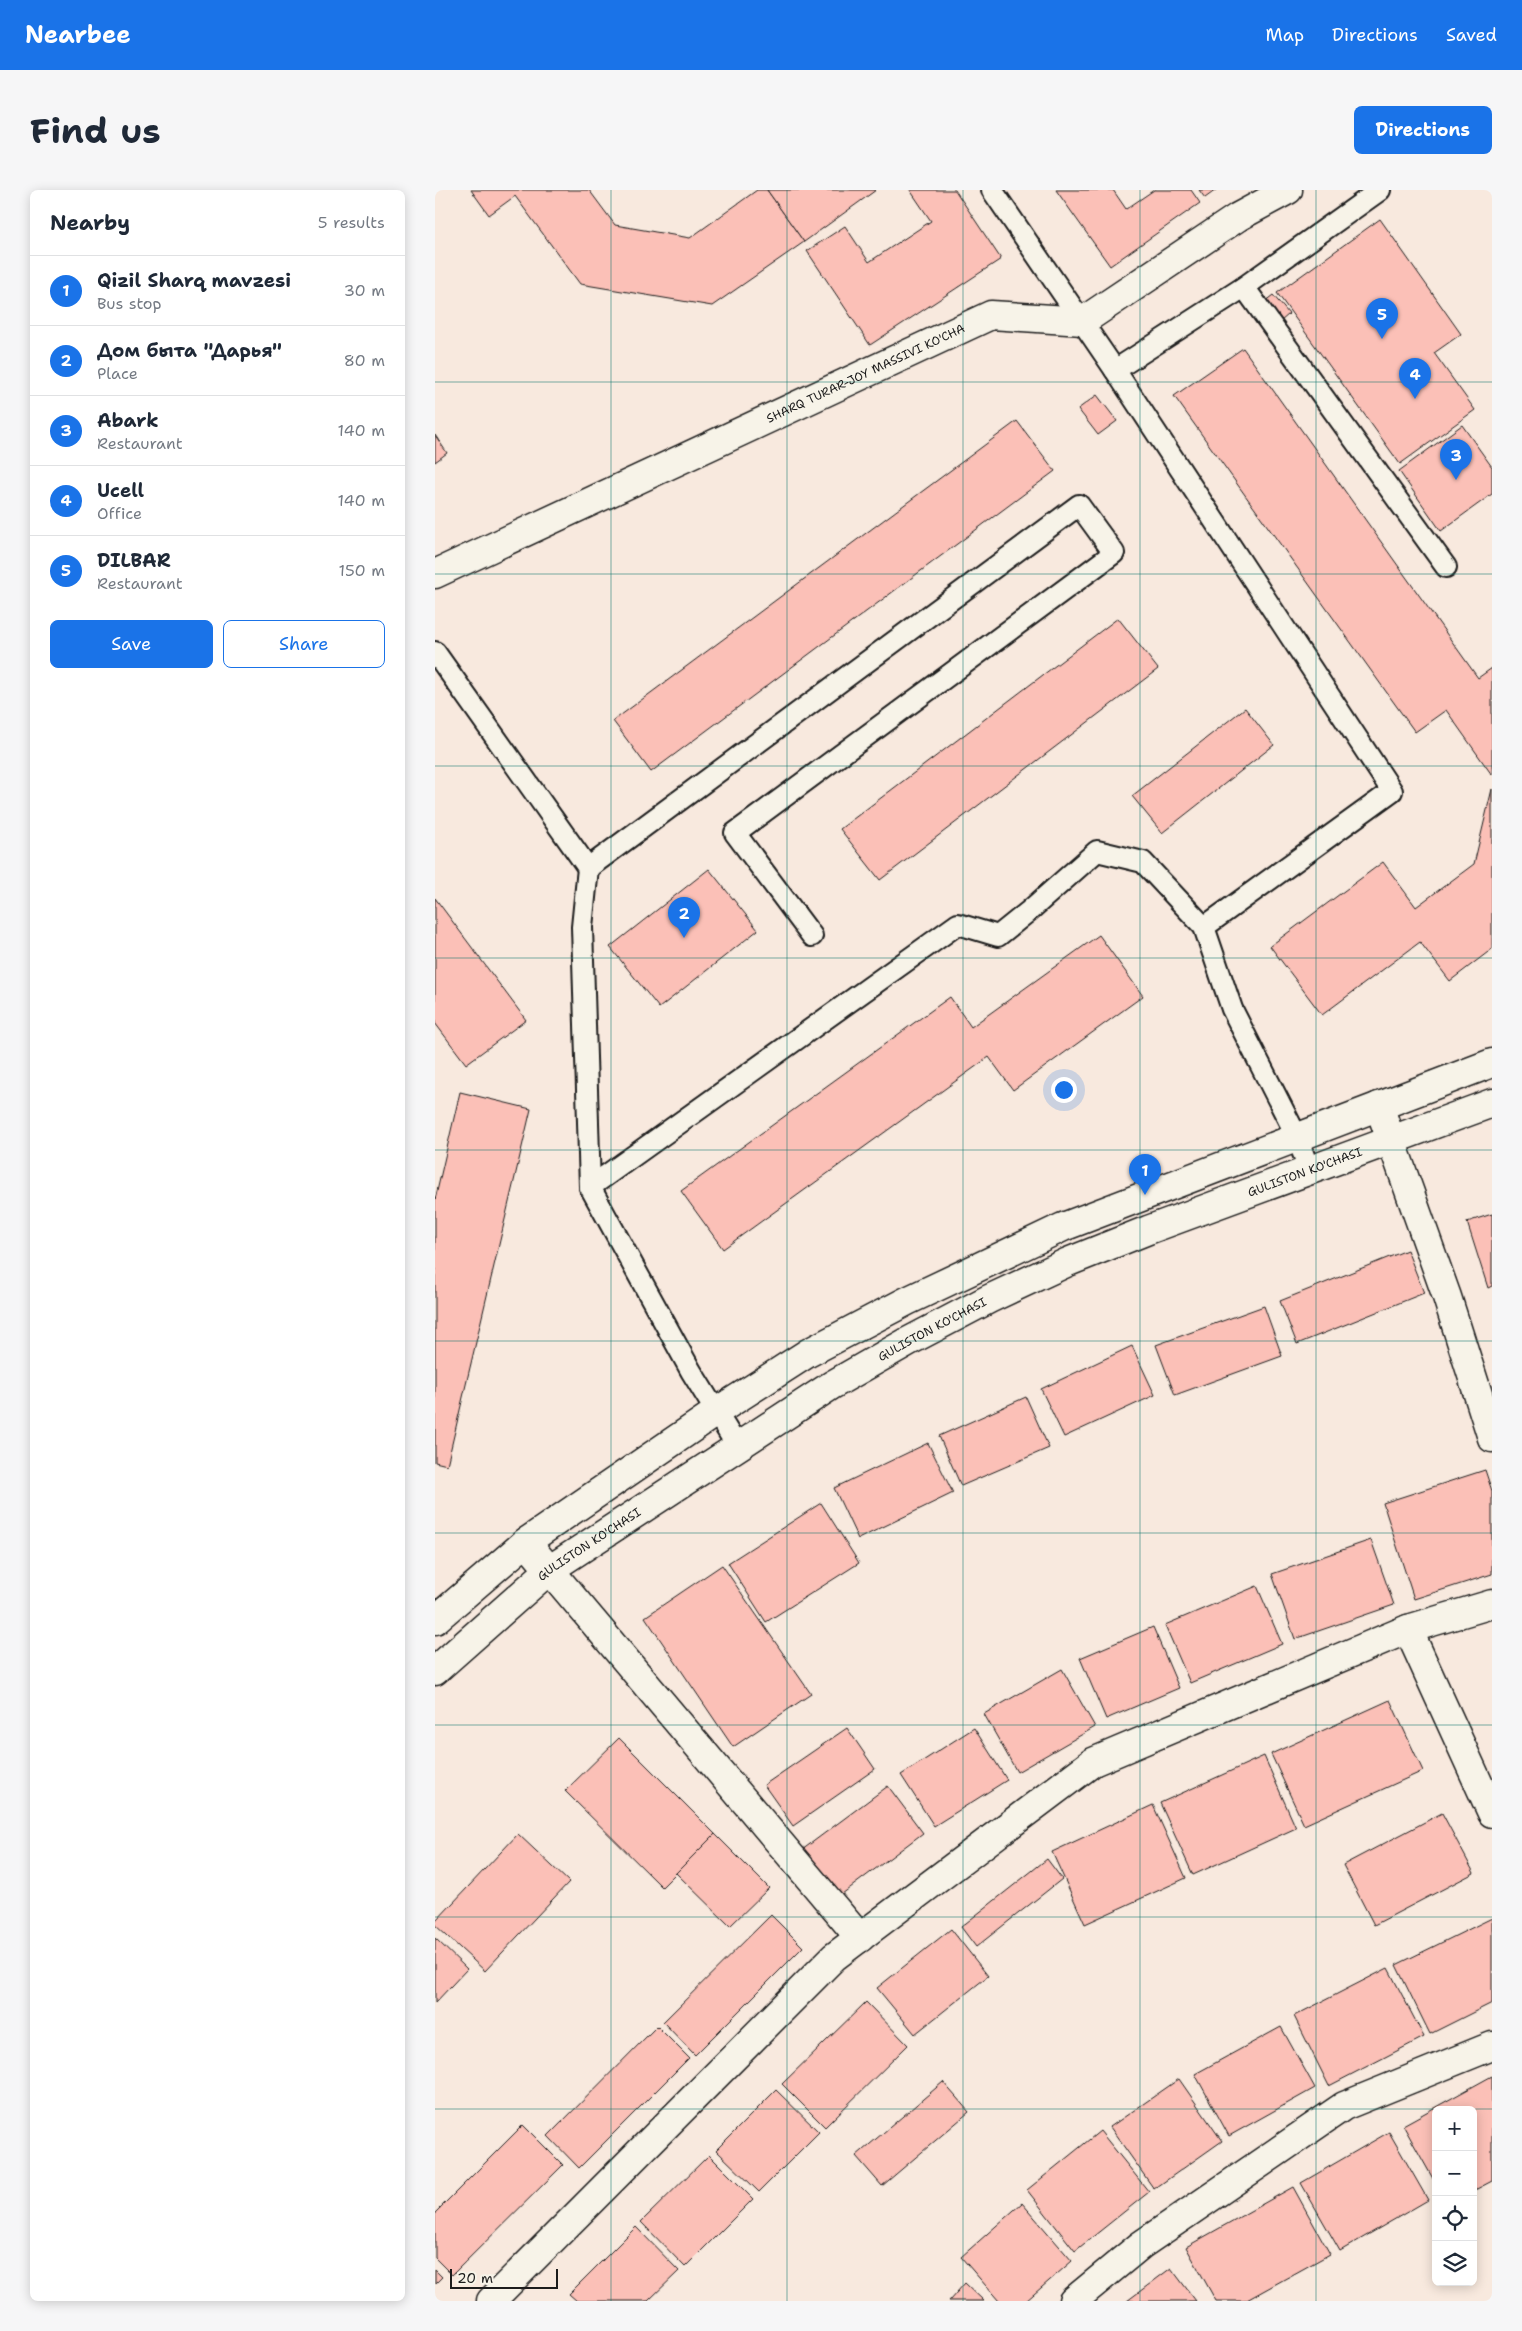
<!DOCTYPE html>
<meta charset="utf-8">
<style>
body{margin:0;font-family:"Shantell Sans",sans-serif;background:#f6f6f7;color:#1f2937}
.controls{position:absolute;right:15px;bottom:15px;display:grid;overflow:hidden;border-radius:8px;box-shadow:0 2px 12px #0003}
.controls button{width:45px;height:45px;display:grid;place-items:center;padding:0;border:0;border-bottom:1px solid #e0e1e3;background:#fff;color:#1f2937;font:25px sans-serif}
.scale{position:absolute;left:15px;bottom:12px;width:108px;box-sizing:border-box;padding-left:5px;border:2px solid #1c1c1c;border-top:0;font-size:14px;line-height:18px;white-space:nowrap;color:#1c1c1c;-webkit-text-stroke:4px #f7f3e8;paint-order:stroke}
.you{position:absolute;left:628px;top:899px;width:18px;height:18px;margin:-12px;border:4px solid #fff;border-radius:50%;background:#1a73e8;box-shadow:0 0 0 8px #1a73e833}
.badge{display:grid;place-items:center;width:32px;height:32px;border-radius:50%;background:#1a73e8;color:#fff;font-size:16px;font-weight:700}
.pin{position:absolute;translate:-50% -41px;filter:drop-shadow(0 1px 2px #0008)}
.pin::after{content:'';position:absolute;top:26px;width:18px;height:15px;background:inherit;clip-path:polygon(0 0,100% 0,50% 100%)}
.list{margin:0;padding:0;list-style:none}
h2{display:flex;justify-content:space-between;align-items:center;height:65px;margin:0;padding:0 20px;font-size:21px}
h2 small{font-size:16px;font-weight:400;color:#747a83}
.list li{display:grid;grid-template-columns:32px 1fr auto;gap:15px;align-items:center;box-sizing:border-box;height:70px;padding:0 20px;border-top:1px solid #e0e1e3}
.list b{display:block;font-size:19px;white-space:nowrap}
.list p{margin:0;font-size:16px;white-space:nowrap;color:#747a83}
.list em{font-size:16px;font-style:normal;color:#747a83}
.actions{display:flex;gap:10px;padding:15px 20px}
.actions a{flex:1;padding:11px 0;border:1px solid #1a73e8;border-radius:8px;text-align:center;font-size:18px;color:#1a73e8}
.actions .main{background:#1a73e8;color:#fff}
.icon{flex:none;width:28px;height:28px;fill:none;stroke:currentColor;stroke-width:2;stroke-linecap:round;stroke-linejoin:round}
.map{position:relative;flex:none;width:1057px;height:2111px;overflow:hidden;border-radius:8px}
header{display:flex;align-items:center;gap:30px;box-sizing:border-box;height:70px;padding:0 25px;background:#1a73e8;color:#fff}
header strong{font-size:24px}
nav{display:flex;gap:28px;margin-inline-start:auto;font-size:18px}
.intro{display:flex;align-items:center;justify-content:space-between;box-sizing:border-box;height:120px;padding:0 30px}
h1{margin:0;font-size:35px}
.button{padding:12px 22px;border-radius:8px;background:#1a73e8;color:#fff;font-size:18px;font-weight:700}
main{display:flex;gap:30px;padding:0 30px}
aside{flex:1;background:#fff;border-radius:8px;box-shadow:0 2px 12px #0003}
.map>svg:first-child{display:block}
.building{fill:#fbc0b7;stroke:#1c1c1c}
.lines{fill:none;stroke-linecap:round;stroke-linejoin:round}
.service-casing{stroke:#1c1c1c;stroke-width:24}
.minor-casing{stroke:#1c1c1c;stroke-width:31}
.secondary-casing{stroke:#1c1c1c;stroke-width:31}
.service{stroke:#f7f3e8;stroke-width:20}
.minor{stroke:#f7f3e8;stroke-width:28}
.secondary{stroke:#f7f3e8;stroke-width:28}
.grid{fill:none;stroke:#0f766e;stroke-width:1;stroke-opacity:0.55}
.labels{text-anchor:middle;stroke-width:4;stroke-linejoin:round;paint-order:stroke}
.street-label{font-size:12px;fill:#1c1c1c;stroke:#f7f3e8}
</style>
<header>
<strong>Nearbee</strong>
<nav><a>Map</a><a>Directions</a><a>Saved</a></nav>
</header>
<div class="intro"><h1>Find us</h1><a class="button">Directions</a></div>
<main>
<aside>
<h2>Nearby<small>5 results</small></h2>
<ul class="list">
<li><span class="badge">1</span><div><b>Qizil Sharq mavzesi</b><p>Bus stop</p></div><em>30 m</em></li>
<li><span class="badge">2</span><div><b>Дом быта &quot;Дарья&quot;</b><p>Place</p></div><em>80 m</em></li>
<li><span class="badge">3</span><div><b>Abark</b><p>Restaurant</p></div><em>140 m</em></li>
<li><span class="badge">4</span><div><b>Ucell</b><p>Office</p></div><em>140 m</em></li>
<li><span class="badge">5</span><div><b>DILBAR</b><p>Restaurant</p></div><em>150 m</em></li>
</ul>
<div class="actions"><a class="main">Save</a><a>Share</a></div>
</aside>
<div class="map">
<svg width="1057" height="2111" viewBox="0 0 1057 2111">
<rect width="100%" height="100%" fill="#f8e9de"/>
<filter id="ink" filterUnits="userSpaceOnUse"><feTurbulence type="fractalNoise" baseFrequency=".02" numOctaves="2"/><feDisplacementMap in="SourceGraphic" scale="10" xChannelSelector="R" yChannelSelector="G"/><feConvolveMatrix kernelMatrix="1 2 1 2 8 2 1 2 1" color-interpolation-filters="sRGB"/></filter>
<g filter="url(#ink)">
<!-- building -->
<g class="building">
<path d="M 36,0 L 154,0 L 180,35 L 255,48 L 322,0 L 332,0 L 369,52 L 277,116 L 145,94 L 80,6 L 54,25 Z"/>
<path d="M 332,0 L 441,0 L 369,52 Z"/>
<path d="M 475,0 L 520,0 L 566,69 L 435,155 L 372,61 L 410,36 L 434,72 L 496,31 Z"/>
<path d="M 621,0 L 678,0 L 691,19 L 719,0 L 756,0 L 765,13 L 675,76 Z"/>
<path d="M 764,0 L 781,0 L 770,8 Z"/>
<path d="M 945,29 L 1026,144 L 999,163 L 1040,220 L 965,274 L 842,103 Z"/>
<path d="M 838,105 L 854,124 L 845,132 L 829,112 Z"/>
<path d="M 808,158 L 1043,488 L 1057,478 L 1057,585 L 1011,520 L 980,542 L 739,206 Z"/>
<path d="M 662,205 L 682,231 L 663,245 L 643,219 Z"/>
<path d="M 582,231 L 620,281 L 216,582 L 178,531 Z"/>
<path d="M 1027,235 L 1057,277 L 1057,304 L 1006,341 L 964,281 Z"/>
<path d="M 0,245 L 12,263 L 0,272 Z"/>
<path d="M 683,428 L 723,479 L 445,690 L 405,639 Z"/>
<path d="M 810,518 L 839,555 L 727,643 L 697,606 Z"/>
<path d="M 1057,599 L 1057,759 L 1015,791 L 985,752 L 887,825 L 835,756 L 948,672 L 981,717 L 1039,674 Z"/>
<path d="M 274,679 L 323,740 L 224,818 L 175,757 Z"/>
<path d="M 0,708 L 91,830 L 31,874 L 0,833 Z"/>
<path d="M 664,745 L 708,806 L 578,900 L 554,867 L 288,1059 L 246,1001 L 515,807 L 536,837 Z"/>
<path d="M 25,902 L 96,919 L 12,1275 L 0,1272 L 0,1010 Z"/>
<path d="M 1057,1024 L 1057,1096 L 1053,1098 L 1032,1032 Z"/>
<path d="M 972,1060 L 989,1103 L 862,1154 L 845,1111 Z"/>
<path d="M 829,1116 L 847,1166 L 740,1205 L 721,1155 Z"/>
<path d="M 697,1156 L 720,1205 L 629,1247 L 606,1199 Z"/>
<path d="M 591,1207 L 614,1258 L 526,1296 L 504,1246 Z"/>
<path d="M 493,1253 L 518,1303 L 423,1349 L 399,1298 Z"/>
<path d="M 1050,1280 L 1057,1301 L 1057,1384 L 979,1409 L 948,1313 Z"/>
<path d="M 386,1313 L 424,1373 L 331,1432 L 293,1373 Z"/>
<path d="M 936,1350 L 959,1415 L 860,1449 L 837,1384 Z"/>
<path d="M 287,1375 L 376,1504 L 298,1557 L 210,1427 Z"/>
<path d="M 822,1396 L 847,1454 L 755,1493 L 730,1435 Z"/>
<path d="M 718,1437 L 744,1498 L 671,1529 L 645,1468 Z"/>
<path d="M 627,1479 L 660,1537 L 582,1582 L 549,1524 Z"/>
<path d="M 955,1510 L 988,1581 L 869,1635 L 836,1564 Z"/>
<path d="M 412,1538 L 440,1579 L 358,1636 L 329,1595 Z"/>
<path d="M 539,1538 L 572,1590 L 499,1636 L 466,1585 Z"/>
<path d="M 184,1548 L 280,1644 L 227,1697 L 130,1601 Z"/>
<path d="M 829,1566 L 861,1638 L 758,1685 L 725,1613 Z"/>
<path d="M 453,1596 L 488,1643 L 403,1707 L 367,1660 Z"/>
<path d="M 718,1615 L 751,1688 L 650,1734 L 617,1662 Z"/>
<path d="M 1007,1623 L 1039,1683 L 939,1735 L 908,1675 Z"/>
<path d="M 83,1644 L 134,1692 L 50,1781 L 0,1735 L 0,1732 Z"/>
<path d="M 280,1644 L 334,1698 L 295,1736 L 241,1683 Z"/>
<path d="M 612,1669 L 627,1689 L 541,1757 L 526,1737 Z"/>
<path d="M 336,1725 L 368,1757 L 260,1865 L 228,1832 Z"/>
<path d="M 1057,1728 L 1057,1813 L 995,1844 L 961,1775 Z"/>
<path d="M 516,1739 L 553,1786 L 480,1844 L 442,1798 Z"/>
<path d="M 0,1748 L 32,1779 L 0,1813 Z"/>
<path d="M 953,1778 L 989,1847 L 894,1896 L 859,1826 Z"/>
<path d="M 431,1812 L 473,1855 L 390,1937 L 347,1894 Z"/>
<path d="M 222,1836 L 254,1868 L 144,1978 L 113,1946 Z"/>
<path d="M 846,1837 L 880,1898 L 794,1946 L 760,1884 Z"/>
<path d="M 1057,1886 L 1057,1991 L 1038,2001 L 1038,1920 L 1001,1920 L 1001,1994 L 968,1935 Z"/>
<path d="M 744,1889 L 787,1951 L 719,1999 L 675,1937 Z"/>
<path d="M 508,1892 L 534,1922 L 447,1996 L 421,1966 Z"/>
<path d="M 341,1900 L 384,1942 L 324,2002 L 281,1960 Z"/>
<path d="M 88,1935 L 128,1975 L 17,2085 L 0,2068 L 0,2023 Z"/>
<path d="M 665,1941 L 714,2002 L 640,2061 L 592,2000 Z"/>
<path d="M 954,1942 L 993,2010 L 905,2061 L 866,1993 Z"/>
<path d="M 274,1965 L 318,2009 L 250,2077 L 206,2032 Z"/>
<path d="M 858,1997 L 895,2064 L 810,2111 L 781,2111 L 751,2057 Z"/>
<path d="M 587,2013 L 637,2071 L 591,2111 L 564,2111 L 526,2067 Z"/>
<path d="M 201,2037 L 244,2081 L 213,2111 L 142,2111 L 134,2104 Z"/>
<path d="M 736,2078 L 761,2111 L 692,2111 Z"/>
<path d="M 0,2080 L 7,2087 L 0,2094 Z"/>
<path d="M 530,2093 L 549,2111 L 514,2111 Z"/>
</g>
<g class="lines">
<defs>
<g id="service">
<path d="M 557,0 L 680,180 L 957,601 L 769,737"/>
<path d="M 809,97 L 1011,377"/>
<path d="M 680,180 L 809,97 L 945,0"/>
<path d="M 0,462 L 153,678 L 644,315 L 679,363 L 300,643 L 377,746"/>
<path d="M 153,678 L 147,737 L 155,997 L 256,1181 L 302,1256"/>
<path d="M 155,997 L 523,734 L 563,746 L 594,721 L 662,661 L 708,672 L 769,737 L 797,819 L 862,947 L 875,982"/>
</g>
<g id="minor">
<path id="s1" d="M 0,384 L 556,125 L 648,131 L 803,27 L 853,0"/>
<path d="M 944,916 L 1012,1107 L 1057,1248"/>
<path d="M 91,1352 L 425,1748"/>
<path d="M 973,1439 L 1057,1623"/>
<path d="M 56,2111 L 399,1767 L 658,1572 L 973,1439 L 1057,1414"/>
<path d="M 638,2111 L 706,2055 L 909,1916 L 1057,1856"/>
</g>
<g id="secondary">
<path d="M 0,1430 L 91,1352 L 281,1222 L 373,1163 L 472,1111 L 628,1037 L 1057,873"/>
<path id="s2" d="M 0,1481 L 114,1380 L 397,1195 L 474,1151 L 554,1109 L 633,1072 L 713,1040 L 1057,913"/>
</g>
</defs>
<!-- service casing -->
<use href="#service" class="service-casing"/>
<!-- minor casing -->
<use href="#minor" class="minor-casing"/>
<!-- secondary casing -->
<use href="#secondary" class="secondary-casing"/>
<!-- service -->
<use href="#service" class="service"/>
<!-- minor -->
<use href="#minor" class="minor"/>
<!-- secondary -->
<use href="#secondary" class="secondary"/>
</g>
</g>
<!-- grid -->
<path class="grid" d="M 176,0 L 176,2111M 352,0 L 352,2111M 528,0 L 528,2111M 705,0 L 705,2111M 881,0 L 881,2111M 0,192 L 1057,192M 0,384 L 1057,384M 0,576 L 1057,576M 0,768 L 1057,768M 0,960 L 1057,960M 0,1151 L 1057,1151M 0,1343 L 1057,1343M 0,1535 L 1057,1535M 0,1727 L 1057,1727M 0,1919 L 1057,1919"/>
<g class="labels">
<!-- street labels -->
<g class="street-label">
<text dy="4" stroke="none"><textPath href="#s1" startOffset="475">SHARQ TURAR-JOY MASSIVI KO'CHA</textPath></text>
<text dy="4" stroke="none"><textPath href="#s2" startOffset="1010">GULISTON KO'CHASI</textPath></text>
<text dy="4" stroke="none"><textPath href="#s2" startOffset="605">GULISTON KO'CHASI</textPath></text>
<text dy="4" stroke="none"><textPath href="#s2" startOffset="200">GULISTON KO'CHASI</textPath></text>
</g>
</g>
</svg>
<div class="controls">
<button>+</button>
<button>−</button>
<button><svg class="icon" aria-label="locate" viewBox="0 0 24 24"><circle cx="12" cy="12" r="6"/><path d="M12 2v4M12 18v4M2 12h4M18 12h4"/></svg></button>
<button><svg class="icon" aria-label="layers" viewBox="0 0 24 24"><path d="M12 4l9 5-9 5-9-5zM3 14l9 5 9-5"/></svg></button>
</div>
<div class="scale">20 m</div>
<div class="you"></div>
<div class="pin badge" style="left:710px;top:1005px">1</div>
<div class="pin badge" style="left:249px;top:748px">2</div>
<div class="pin badge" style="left:1021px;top:290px">3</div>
<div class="pin badge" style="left:980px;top:209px">4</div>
<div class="pin badge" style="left:947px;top:149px">5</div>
</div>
</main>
